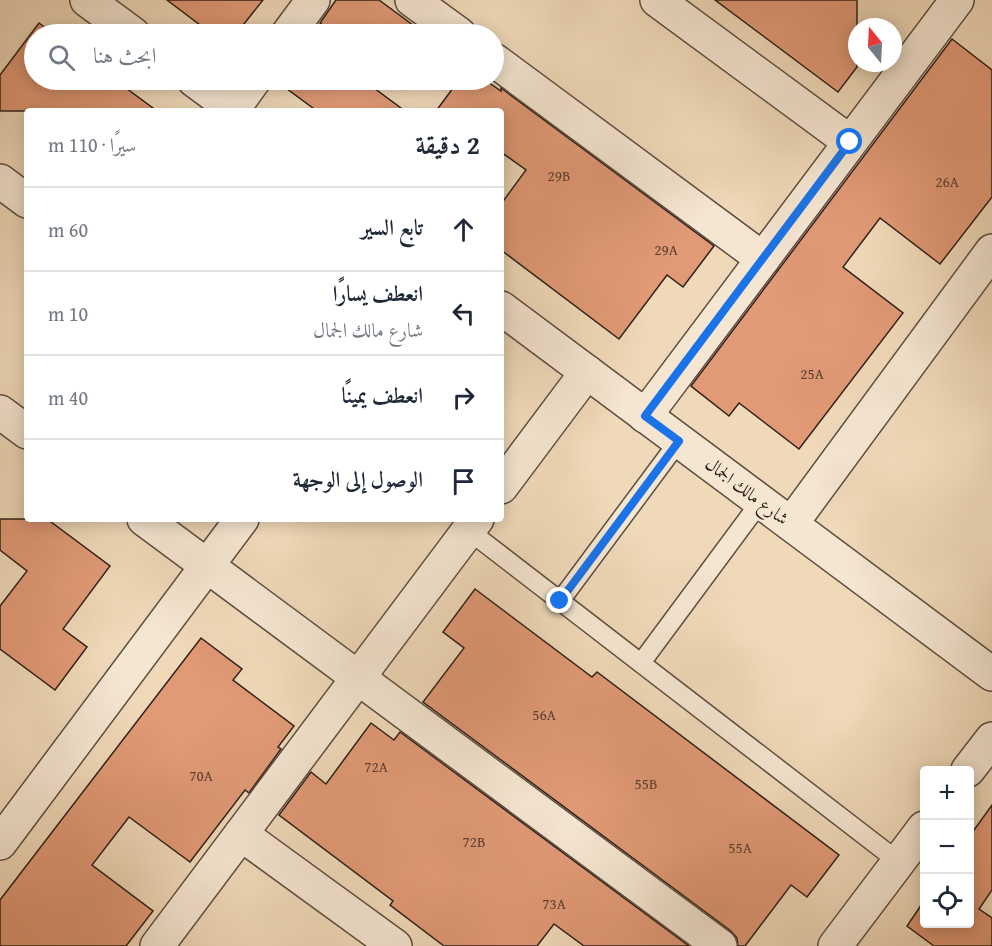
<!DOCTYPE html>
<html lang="ar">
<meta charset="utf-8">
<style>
body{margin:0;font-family:"Gentium Book Plus",Amiri,serif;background:#f6f6f7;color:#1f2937;direction:rtl}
.controls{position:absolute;right:18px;bottom:18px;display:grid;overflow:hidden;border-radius:6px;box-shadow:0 3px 15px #0003}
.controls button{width:54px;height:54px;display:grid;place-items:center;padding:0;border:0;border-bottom:2px solid #e0e1e3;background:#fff;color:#1f2937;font:30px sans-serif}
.compass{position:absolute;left:848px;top:18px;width:54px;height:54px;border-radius:50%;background:#fff;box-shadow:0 3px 15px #0003;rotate:342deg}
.stop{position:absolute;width:18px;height:18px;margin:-14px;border:4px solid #1a73e8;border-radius:50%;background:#fff}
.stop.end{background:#1a73e8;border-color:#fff;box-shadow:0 2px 6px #0008}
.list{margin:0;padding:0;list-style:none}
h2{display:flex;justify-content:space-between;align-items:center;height:78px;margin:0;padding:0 24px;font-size:26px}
h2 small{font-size:20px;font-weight:400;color:#747a83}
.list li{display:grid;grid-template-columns:39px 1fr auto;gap:18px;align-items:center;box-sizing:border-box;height:84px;padding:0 24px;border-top:2px solid #e0e1e3}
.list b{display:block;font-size:22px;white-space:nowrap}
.list p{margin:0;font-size:20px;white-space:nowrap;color:#747a83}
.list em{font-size:20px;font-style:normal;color:#747a83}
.icon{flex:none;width:33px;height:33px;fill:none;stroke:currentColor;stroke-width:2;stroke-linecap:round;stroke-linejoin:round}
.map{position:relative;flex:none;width:992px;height:946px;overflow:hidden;direction:ltr}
.search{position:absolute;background:#fff;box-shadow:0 3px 15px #0003;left:24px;top:24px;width:480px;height:66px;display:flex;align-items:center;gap:15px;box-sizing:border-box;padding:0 21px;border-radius:33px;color:#747a83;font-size:22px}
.panel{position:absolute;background:#fff;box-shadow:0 3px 15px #0003;left:24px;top:108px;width:480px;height:414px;border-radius:6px;direction:rtl}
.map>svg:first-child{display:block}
.building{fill:#e19976;stroke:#2d2019;stroke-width:1.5}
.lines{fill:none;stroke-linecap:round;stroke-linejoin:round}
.lane-casing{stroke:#5e4e41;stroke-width:21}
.street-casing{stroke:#5e4e41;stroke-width:36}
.lane{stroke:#f5e6d2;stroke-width:18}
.street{stroke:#f5e6d2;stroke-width:33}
.route{stroke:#1a73e8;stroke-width:8}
.labels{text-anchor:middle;stroke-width:5;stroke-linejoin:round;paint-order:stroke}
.number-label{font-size:15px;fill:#5a3e30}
.street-label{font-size:18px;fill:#2d2019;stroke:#f5e6d2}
</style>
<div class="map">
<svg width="992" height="946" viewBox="0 0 992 946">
<rect width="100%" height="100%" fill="#f0d9b9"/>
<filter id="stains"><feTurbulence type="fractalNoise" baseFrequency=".00333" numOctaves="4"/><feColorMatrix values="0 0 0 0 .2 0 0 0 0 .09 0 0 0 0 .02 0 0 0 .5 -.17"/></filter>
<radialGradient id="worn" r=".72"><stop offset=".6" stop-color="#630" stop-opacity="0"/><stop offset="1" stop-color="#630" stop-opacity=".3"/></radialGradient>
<!-- building -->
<g class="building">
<path d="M 167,0 L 263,0 L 236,34 L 212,34 Z"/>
<path d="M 336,0 L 379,0 L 425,34 L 336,34 L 320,23 Z"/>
<path d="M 715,0 L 857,0 L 857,67 L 838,92 Z"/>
<path d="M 39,23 L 54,34 L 34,34 L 34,80 L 115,80 L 157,111 L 0,111 L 0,75 Z"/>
<path d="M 952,39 L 992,70 L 992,197 L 940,264 L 880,218 L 843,267 L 903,313 L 799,449 L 739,403 L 729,416 L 691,386 Z"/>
<path d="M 275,80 L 363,80 L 405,111 L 317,111 Z"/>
<path d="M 459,80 L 485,80 L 501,91 L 501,88 L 714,246 L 683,287 L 667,275 L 619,339 L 501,250 L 501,204 L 526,170 L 501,152 L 501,111 L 436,111 Z"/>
<path d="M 0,519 L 47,519 L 110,566 L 63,629 L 87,647 L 55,690 L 0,649 L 0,606 L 27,571 L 0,550 Z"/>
<path d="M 475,589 L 592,677 L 597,672 L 839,855 L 807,897 L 791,885 L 745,946 L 738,946 L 737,938 L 731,931 L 423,702 L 464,648 L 443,632 Z"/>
<path d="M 201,638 L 242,669 L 233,680 L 294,726 L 278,747 L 281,749 L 249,793 L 245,790 L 190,862 L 129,817 L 92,865 L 153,911 L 126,946 L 0,946 L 0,900 Z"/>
<path d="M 371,723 L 394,740 L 400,732 L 689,946 L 584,946 L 554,924 L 537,946 L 444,946 L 390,905 L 393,901 L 279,815 L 311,772 L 326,784 Z"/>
<path d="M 992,805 L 992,890 L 979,909 L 992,918 L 992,946 L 934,946 L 907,926 L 924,901 L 924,924 L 969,924 L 969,837 Z"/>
</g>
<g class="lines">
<defs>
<g id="lane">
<path d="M 468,530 L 899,862"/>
<path d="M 560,601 L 679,441"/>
<path d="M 641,663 L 761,501"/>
</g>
<g id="street">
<path d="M 87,0 L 133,34"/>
<path d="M 412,0 L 459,34"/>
<path d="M 657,0 L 850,142"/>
<path d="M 288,34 L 313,0"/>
<path d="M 494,60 L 763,259"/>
<path d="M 194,80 L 236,111"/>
<path d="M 233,109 L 254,80"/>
<path d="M 0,181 L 27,201"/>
<path d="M 501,308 L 992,674"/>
<path d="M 0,412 L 27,432"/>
<path d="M 645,416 L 957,0"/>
<path d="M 501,487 L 587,372"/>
<path d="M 144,519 L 720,946"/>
<path d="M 791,524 L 992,251"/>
<path d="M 968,770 L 992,739"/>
<path d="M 241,834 L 395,946"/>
<path d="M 0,843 L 242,519"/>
<path d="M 157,946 L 477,519"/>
<path d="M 835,946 L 924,828"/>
</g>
</defs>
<!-- lane casing -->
<use href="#lane" class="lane-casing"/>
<!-- street casing -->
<use href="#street" class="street-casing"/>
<!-- lane -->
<use href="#lane" class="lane"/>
<!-- street -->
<use href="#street" class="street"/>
</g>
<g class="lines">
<!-- route -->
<path class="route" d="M 560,601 L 679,441 L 645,416 L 850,142"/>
</g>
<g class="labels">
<!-- number labels -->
<g class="number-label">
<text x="559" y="181">29B</text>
<text x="947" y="187">26A</text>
<text x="666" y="255">29A</text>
<text x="812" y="379">25A</text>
<text x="544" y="720">56A</text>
<text x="376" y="772">72A</text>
<text x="201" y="781">70A</text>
<text x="646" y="789">55B</text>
<text x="474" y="847">72B</text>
<text x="740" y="853">55A</text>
<text x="554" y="909">73A</text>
</g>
<!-- street labels -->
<g class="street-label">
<text transform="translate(747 491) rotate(37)" y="6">شارع مالك الجمال</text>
</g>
</g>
<rect width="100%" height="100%" filter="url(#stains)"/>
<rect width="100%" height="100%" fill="url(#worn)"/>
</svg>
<div class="controls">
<button>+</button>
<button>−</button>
<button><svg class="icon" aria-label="locate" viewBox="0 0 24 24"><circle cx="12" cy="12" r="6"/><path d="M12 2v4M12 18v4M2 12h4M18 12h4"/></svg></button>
</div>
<svg class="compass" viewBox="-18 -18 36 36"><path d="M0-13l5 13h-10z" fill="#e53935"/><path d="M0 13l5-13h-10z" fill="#747a83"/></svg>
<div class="stop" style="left:850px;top:142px"></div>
<div class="stop end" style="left:560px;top:601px"></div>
<div class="search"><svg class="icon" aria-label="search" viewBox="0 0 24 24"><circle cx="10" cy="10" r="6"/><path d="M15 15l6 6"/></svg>ابحث هنا</div>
<section class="panel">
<h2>2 دقيقة<small>سيرًا · 110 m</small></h2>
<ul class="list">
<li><svg class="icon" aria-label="ahead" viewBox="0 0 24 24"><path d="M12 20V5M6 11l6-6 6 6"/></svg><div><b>تابع السير</b></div><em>60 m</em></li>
<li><svg class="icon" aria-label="left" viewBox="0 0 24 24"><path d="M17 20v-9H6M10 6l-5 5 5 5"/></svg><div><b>انعطف يسارًا</b><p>شارع مالك الجمال</p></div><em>10 m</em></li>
<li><svg class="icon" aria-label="right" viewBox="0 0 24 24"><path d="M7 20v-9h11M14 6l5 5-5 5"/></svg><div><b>انعطف يمينًا</b></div><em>40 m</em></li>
<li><svg class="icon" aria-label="arrive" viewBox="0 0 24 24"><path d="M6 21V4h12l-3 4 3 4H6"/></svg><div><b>الوصول إلى الوجهة</b></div></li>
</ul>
</section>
</div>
